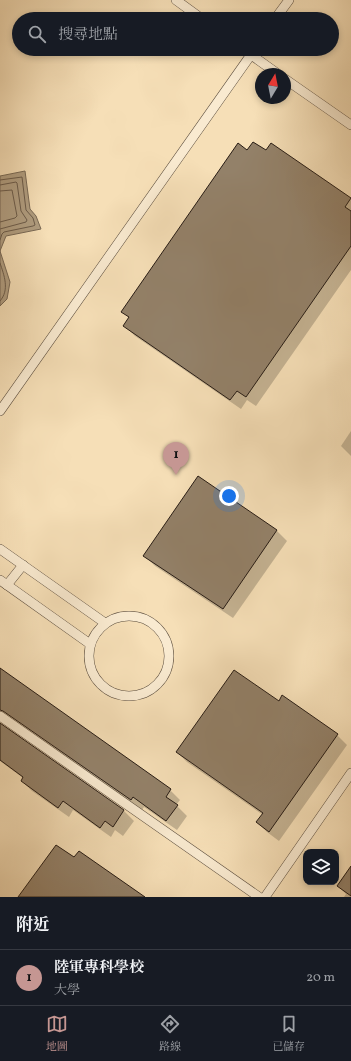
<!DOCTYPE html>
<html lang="zh-TW">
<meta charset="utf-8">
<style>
body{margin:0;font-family:Vollkorn,"Noto Serif TC",serif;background:#20242c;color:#f1f3f6}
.controls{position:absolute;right:12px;bottom:12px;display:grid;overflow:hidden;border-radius:8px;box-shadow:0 2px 6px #0003}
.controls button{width:36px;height:36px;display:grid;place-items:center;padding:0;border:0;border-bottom:1px solid #363941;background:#171b24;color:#f1f3f6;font:20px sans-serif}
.compass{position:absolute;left:255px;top:68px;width:36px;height:36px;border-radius:50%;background:#171b24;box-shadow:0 2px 6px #0003;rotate:10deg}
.you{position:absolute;left:229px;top:496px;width:14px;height:14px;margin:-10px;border:3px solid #fff;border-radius:50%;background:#1a73e8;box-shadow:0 0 0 6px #1a73e833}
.badge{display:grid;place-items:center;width:26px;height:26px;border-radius:50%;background:#c59692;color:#111;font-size:13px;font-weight:700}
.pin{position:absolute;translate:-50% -33px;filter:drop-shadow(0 1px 2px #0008)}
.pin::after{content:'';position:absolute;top:21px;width:14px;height:12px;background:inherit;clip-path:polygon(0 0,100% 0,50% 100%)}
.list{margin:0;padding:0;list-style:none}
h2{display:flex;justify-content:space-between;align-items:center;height:52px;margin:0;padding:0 16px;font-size:17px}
h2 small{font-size:13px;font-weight:400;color:#9ea1a6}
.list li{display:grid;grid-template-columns:26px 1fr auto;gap:12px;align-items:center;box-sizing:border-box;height:56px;padding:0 16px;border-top:1px solid #363941}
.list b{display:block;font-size:15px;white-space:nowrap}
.list p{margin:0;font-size:13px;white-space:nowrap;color:#9ea1a6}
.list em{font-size:13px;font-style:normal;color:#9ea1a6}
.icon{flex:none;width:22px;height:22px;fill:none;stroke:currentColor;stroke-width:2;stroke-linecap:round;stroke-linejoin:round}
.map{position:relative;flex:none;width:351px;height:897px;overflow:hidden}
.search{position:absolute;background:#171b24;box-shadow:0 2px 6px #0003;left:12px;right:12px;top:12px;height:44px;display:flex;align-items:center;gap:10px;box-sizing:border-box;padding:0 14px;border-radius:22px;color:#9ea1a6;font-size:15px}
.sheet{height:108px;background:#171b24}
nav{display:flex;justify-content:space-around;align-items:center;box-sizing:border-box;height:56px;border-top:1px solid #363941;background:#171b24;font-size:11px;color:#9ea1a6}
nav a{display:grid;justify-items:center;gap:2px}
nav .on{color:#c59692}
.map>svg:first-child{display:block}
.water{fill:#b09d80;stroke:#796955}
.shadow{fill:#0003}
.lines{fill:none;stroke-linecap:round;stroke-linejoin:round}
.shore{stroke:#6c5c4a;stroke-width:1}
.building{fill:#938169;stroke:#271c15}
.service-casing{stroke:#5b4d3e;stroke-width:10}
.service{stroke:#f9ead0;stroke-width:9}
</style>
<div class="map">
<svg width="351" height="897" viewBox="0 0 351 897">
<rect width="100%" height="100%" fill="#f6dfb7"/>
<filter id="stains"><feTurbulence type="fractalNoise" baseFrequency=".005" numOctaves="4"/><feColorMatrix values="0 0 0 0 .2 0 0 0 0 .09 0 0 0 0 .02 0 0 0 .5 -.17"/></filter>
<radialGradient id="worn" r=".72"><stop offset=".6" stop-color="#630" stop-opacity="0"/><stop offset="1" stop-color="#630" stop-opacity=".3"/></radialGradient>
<!-- water -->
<path class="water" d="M 25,171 L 30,209 L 36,216 L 41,229 L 6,236 L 0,251 L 10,282 L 7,299 L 0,306 L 0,176 Z"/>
<!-- shadow -->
<g class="shadow">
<path d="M 271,144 L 351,199 L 351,270 L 256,406 L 247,400 L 241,409 L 135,336 L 125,326 L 130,319 L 123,312 L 248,151 L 266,152 Z"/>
<path d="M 351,431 L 351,456 L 341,446 Z"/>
<path d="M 199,477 L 277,531 L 287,541 L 233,618 L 155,566 L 145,556 Z"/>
<path d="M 0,669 L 170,790 L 180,800 L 176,805 L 187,816 L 177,830 L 144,807 L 142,810 L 10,720 L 0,710 Z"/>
<path d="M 279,702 L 337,735 L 347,745 L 279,841 L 267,832 L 257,822 L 263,815 L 187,762 L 177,752 Z"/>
<path d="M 0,724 L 124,811 L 134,821 L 123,836 L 115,830 L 111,837 L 73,810 L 69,817 L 32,791 L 22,781 L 23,778 L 0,761 Z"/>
<path d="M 351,868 L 351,897 L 344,897 L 346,894 L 338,886 Z"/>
</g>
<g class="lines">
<!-- shore -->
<g class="shore">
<path d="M 0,180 L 22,177 L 26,210 L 33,218 L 35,225 L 33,226 L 4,232 L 2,234 L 0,240"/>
<path d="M 0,185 L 16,182 L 17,183 L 21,211 L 27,220 L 26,222 L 0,229"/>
<path d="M 0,191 L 12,190 L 17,216 L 15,218 L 0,222"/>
<path d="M 0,263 C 4,275 10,290 0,301"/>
</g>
</g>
<!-- building -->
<g class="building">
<path d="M 253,142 L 266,150 L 271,143 L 351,198 L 345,207 L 351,211 L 351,246 L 246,397 L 237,391 L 230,400 L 123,326 L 129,317 L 121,312 L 238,143 L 247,150 Z"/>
<path d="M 198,476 L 277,530 L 223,609 L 143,556 Z"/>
<path d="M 0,668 L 171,789 L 166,797 L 178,805 L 166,821 L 133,797 L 131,800 L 3,711 L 0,710 Z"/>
<path d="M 234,670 L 279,701 L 282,695 L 338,734 L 269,832 L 256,822 L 263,813 L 176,752 Z"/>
<path d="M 0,723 L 124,810 L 113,827 L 105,821 L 100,828 L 63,801 L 58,808 L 21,781 L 23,777 L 0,760 Z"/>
<path d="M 56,845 L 74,857 L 79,851 L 145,897 L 18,897 Z"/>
<path d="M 351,866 L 351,896 L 337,886 Z"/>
</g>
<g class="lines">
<defs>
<g id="service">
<path d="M 176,0 L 202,19"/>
<path d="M 275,19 L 289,0"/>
<path d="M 243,49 L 278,74"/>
<path d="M 285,79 L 351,125"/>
<path d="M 0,411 L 255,49"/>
<path d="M 0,549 L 105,623"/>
<path d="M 0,580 L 90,644"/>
<path d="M 7,585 L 23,565"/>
<circle cx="129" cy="656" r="40"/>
<path d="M 0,716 L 259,897"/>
<path d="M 265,897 L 351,773"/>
</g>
</defs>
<!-- service casing -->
<use href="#service" class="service-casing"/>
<!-- service -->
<use href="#service" class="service"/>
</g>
<rect width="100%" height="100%" filter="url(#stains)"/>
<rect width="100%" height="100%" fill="url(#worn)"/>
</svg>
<div class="controls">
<button><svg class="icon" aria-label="layers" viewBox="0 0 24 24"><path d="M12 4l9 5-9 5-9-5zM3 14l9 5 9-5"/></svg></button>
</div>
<svg class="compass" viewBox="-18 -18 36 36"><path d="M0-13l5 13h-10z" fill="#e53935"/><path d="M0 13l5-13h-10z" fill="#9ea1a6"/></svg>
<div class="you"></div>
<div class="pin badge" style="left:176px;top:475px">1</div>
<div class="search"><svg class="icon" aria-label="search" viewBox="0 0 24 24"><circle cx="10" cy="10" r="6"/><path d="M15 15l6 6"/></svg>搜尋地點</div>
</div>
<section class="sheet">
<h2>附近<small></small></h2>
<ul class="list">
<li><span class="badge">1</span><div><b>陸軍專科學校</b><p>大學</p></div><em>20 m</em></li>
</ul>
</section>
<nav>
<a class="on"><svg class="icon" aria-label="map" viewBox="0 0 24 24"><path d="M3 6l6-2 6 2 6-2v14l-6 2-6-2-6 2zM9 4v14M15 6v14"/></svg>地圖</a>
<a><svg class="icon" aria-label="directions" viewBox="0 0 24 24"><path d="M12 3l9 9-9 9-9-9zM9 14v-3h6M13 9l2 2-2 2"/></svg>路線</a>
<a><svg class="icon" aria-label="saved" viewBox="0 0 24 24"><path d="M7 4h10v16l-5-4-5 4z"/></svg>已儲存</a>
</nav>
